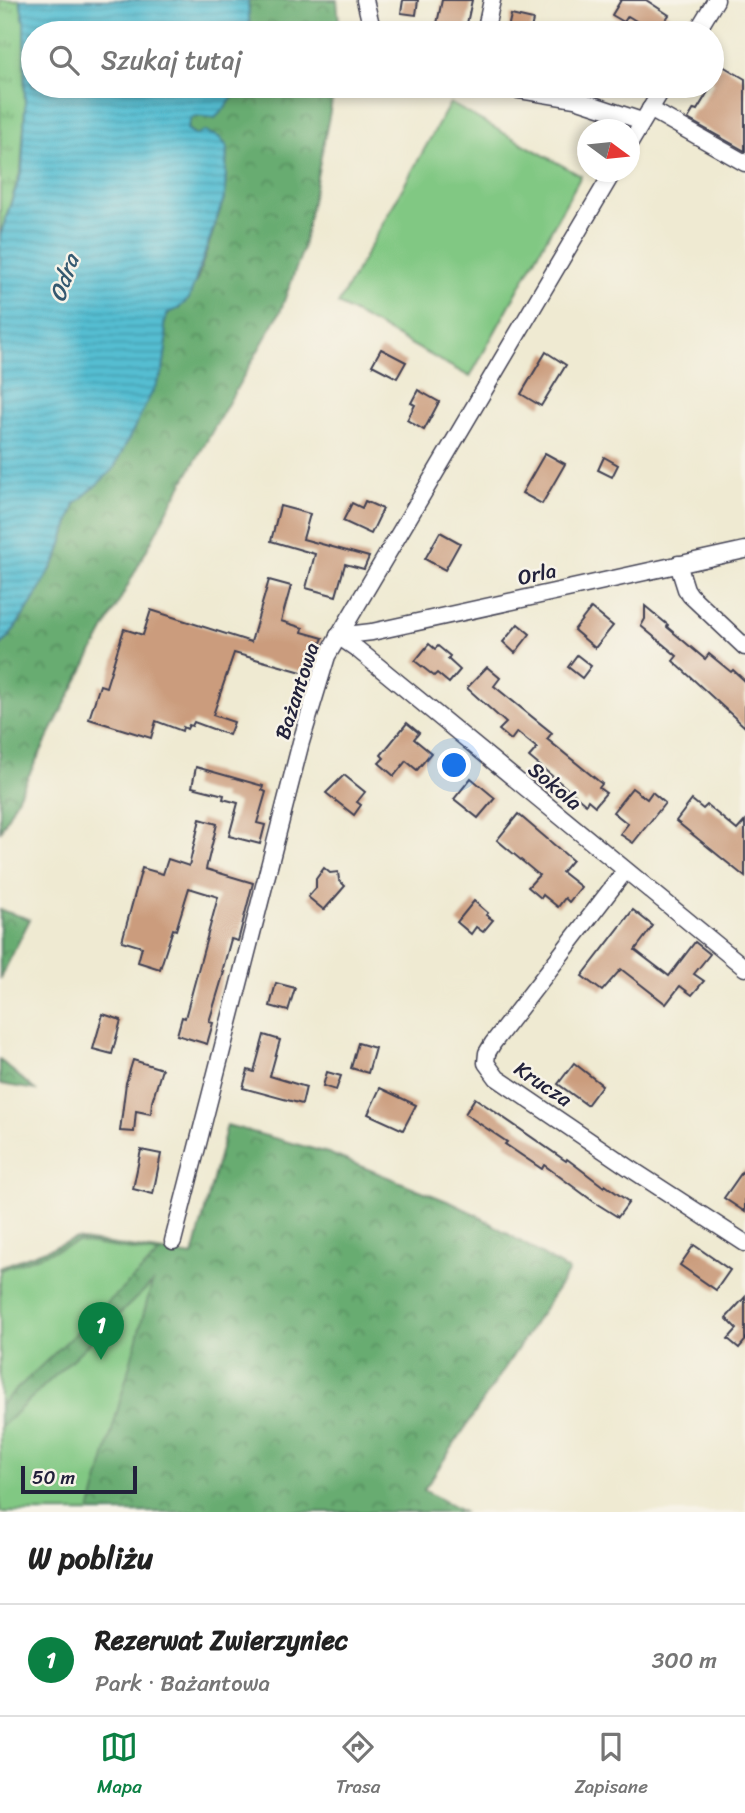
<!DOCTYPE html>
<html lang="pl">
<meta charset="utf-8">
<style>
body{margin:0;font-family:Sriracha,sans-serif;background:#f6f6f6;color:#222}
.compass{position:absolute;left:577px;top:119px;width:63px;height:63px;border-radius:50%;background:#fff;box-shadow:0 4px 10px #0003;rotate:105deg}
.scale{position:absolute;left:21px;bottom:18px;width:116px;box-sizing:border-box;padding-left:7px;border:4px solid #22223b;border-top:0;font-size:19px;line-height:24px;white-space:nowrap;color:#22223b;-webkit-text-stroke:5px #f7f3e8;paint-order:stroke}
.you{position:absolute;left:455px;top:766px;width:24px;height:24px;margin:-18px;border:5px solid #fff;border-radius:50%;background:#1a73e8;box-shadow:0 0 0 10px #1a73e833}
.badge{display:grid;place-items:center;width:46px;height:46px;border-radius:50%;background:#0b8043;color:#fff;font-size:23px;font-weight:700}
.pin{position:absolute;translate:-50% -58px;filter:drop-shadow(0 2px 4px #0008)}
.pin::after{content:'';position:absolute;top:37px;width:24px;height:21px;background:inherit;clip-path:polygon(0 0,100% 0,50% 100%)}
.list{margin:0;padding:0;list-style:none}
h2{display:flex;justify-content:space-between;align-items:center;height:91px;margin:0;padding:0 28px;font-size:30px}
h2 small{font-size:23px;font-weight:400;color:#767676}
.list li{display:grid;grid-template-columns:46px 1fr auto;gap:21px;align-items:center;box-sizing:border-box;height:112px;padding:0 28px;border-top:2px solid #e0e0e0}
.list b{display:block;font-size:26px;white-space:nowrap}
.list p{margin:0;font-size:23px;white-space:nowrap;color:#767676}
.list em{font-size:23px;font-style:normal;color:#767676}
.icon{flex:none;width:38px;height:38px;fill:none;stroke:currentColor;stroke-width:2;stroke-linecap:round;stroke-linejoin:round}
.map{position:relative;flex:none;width:745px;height:1512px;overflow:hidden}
.search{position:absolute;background:#fff;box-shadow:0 4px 10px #0003;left:21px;right:21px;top:21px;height:77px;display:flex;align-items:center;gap:18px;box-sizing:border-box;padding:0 24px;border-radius:38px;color:#767676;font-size:26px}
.sheet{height:203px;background:#fff}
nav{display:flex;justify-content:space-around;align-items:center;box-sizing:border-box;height:98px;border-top:2px solid #e0e0e0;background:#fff;font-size:19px;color:#767676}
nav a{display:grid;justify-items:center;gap:4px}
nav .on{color:#0b8043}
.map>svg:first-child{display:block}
.grass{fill:url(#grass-tufts);stroke:#52755f;stroke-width:2}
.forest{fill:url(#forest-crowns);stroke:#456756;stroke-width:2}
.green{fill:#81c883;stroke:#52755f;stroke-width:2}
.water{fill:url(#water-rules);stroke:#3c7086;stroke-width:2}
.building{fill:#cb9c7d}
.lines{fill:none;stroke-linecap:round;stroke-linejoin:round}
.minor-casing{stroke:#414052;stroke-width:19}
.minor{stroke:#fff;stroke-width:16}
.labels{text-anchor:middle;stroke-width:5;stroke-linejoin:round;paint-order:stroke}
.street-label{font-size:21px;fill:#22223b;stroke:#f7f3e8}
.water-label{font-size:23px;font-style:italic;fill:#345970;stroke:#f7f3e8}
</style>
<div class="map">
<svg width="745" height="1512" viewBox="0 0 745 1512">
<defs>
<pattern id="grass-tufts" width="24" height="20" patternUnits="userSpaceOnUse" patternTransform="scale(1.75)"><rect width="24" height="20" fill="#81c883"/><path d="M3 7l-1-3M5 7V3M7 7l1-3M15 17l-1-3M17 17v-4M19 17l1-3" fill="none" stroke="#69a26c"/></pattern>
<pattern id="forest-crowns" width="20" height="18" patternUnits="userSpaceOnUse" patternTransform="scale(1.75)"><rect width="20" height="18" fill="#68ac71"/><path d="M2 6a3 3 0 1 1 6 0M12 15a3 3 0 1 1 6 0" fill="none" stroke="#558c5e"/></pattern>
<pattern id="water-rules" width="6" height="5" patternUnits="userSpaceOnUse" patternTransform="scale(1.75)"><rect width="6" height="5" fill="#55bed2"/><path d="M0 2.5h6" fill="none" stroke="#469aac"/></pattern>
</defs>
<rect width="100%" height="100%" fill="#f7f3e8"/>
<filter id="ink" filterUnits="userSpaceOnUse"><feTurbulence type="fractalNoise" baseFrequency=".0143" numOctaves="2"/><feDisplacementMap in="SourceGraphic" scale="14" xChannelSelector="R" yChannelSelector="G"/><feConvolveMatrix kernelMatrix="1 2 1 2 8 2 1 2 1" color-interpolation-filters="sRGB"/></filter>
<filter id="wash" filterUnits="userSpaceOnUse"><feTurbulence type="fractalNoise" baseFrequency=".00686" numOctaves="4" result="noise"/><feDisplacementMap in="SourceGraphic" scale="28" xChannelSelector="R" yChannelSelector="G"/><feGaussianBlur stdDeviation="1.57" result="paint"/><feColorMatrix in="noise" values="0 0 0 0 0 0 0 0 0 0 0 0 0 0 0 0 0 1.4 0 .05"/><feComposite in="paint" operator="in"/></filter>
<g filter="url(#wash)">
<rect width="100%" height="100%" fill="#efead2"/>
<!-- grass -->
<path class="grass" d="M 0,0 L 20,0 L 24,21 L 25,109 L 21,170 L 0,236 Z"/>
<!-- forest -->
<g class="forest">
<path d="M 248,0 L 337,0 L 340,33 L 250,33 Z"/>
<path d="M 241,86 L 335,86 L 302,252 L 280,312 L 172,502 L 66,702 L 0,832 L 0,646 L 9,637 L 33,601 L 58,556 L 75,504 L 113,470 L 162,371 L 167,341 L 164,324 L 168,313 L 178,309 L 197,280 L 225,195 L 227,146 L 196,135 L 187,129 L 191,118 L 225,108 Z"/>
<path d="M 0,910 L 30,919 L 0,979 Z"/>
<path d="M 0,1060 L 35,1090 L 0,1084 Z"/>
<path d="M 227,1125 L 328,1153 L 452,1203 L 477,1215 L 569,1271 L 424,1490 L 463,1512 L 0,1512 L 0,1267 L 75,1239 L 193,1256 Z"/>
</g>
<!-- green -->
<g class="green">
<path d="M 450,103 L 581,176 L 470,377 L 338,304 Z"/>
<path d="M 78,1242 L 159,1254 L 0,1405 L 0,1270 Z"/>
<path d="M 152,1283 L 90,1512 L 0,1512 L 0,1428 Z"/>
</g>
<!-- water -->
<path class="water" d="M 20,0 L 248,0 L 250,33 L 33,33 L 33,86 L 241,86 L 225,108 L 215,118 L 196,116 L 191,118 L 187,129 L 196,135 L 204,131 L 219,137 L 227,146 L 225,195 L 189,299 L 178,309 L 168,313 L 164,324 L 167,341 L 163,371 L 113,470 L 75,504 L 58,556 L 33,601 L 9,637 L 0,646 L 0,236 L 22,170 L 25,109 L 24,21 Z"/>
<g id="blocks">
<!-- building -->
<g class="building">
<path d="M 403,0 L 418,0 L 416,15 L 401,13 Z"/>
<path d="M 442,0 L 472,0 L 465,33 L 435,33 Z"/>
<path d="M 621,0 L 646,0 L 669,15 L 656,33 L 628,16 L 624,22 L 612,15 Z"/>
<path d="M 511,15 L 533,20 L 530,33 L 507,33 Z"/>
<path d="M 721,65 L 745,79 L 745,151 L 688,119 L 694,109 L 697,110 L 714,82 L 712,81 Z"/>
<path d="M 381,349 L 406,362 L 397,378 L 372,365 Z"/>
<path d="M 546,352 L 566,365 L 541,406 L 521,394 Z"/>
<path d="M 418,390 L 439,402 L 424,430 L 407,420 L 415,405 L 411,403 Z"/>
<path d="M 545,453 L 565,464 L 542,504 L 522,493 Z"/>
<path d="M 604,457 L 618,465 L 612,477 L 598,470 Z"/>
<path d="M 365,501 L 383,509 L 371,534 L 343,521 L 352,503 L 362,508 Z"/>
<path d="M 280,506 L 310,514 L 303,539 L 369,557 L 364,569 L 345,564 L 336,596 L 306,588 L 315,554 L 271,541 Z"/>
<path d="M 440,532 L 460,543 L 445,570 L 425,559 Z"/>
<path d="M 269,580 L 291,586 L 281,621 L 303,628 L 302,632 L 323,638 L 318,650 L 316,649 L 309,674 L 234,653 L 213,715 L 234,722 L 229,735 L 194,722 L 192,726 L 189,725 L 187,729 L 183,727 L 182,731 L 156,721 L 151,738 L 89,719 L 100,685 L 106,687 L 124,629 L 143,635 L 151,610 L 251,642 Z"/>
<path d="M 645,606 L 668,625 L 667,627 L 705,659 L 709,654 L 731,672 L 733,670 L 745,681 L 745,727 L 673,661 L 677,656 L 641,626 L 645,619 Z"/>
<path d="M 591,608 L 613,626 L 595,648 L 574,630 Z"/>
<path d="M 518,624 L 530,634 L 515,653 L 503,642 Z"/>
<path d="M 429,644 L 435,649 L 438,646 L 450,656 L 448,659 L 460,670 L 449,683 L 437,673 L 434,676 L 415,661 Z"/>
<path d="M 577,655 L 591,666 L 582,678 L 568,667 Z"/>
<path d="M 487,667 L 500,678 L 494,686 L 552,733 L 547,739 L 602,784 L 599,788 L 606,793 L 595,806 L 588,800 L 586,804 L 529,757 L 537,748 L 517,732 L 511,740 L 499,730 L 506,723 L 467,688 Z"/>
<path d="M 407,723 L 419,733 L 414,739 L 431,753 L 417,770 L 406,761 L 394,776 L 379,763 L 384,758 L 381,755 Z"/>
<path d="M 196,767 L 263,786 L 262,790 L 266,792 L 257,823 L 265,825 L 260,844 L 229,836 L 238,803 L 223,799 L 224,795 L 192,787 Z"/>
<path d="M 344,775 L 365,792 L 357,802 L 361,805 L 354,815 L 326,793 Z"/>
<path d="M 471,778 L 495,798 L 478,818 L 454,799 Z"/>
<path d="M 632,788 L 647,799 L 652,792 L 665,803 L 633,843 L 620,834 L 628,824 L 613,812 Z"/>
<path d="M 692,800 L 703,809 L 707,805 L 737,830 L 745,821 L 745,877 L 676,821 Z"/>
<path d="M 518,814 L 572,860 L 562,872 L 581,887 L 569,902 L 565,898 L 558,907 L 543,895 L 541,898 L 528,887 L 539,875 L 497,840 Z"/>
<path d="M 200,819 L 217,824 L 206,869 L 253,883 L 238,941 L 231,939 L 222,972 L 224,972 L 209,1022 L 213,1023 L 207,1044 L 177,1035 L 182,1017 L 185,1018 L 218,897 L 189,888 L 176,930 L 173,929 L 160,969 L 138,962 L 142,947 L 122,941 L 142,868 L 163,874 L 168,859 L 189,866 Z"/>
<path d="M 324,868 L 330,873 L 338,872 L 339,880 L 345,886 L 324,910 L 308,897 L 316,888 L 316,879 Z"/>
<path d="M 474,901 L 488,913 L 486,915 L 493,920 L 483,932 L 476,927 L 471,934 L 457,922 Z"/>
<path d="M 633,910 L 653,926 L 635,950 L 669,976 L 695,942 L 710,954 L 694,974 L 704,981 L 692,995 L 680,986 L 666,1004 L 621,969 L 602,991 L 582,976 Z"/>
<path d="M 276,983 L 295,988 L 288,1011 L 270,1006 Z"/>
<path d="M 103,1014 L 121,1020 L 112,1054 L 93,1049 Z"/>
<path d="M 264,1035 L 280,1040 L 270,1076 L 306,1087 L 302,1104 L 243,1088 L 248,1070 L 254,1072 Z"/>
<path d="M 358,1043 L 375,1048 L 368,1073 L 351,1068 Z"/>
<path d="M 133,1060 L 162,1069 L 152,1102 L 151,1114 L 136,1111 L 134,1132 L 120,1131 L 126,1083 Z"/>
<path d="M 574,1063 L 602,1085 L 587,1105 L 558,1084 Z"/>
<path d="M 327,1072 L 341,1076 L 336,1090 L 323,1086 Z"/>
<path d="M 380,1088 L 416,1105 L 403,1130 L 368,1114 Z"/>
<path d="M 475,1098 L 566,1161 L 567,1159 L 604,1187 L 605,1185 L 629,1202 L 618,1217 L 594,1202 L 544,1165 L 542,1169 L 505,1144 L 507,1142 L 465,1114 Z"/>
<path d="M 141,1150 L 161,1154 L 153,1194 L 133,1189 Z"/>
<path d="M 745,1168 L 745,1212 L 724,1198 Z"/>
<path d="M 694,1245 L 730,1270 L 716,1290 L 680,1265 Z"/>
<path d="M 745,1297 L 745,1341 L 739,1348 L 728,1339 L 737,1329 L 726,1318 Z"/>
</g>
</g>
</g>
<g filter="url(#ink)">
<use href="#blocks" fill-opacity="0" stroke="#414052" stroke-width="2"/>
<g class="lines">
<defs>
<g id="minor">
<path d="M 365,0 L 373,33"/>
<path d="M 485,33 L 492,0"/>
<path d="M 696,33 L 716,0"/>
<path d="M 494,86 L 575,99 L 642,121"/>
<path d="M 650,109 L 745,163"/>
<path d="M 630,143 L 664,86"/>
<path d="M 678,564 L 686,589 L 690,595 L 745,647"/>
<path d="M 338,636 L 357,649 L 745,968"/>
<path d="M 338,636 L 372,632 L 745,550"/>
<path d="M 625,871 L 493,1043 L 487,1053 L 486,1063 L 497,1078 L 628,1167 L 745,1243"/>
<path d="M 173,1241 L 301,742 L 327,656 L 613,172"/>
</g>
</defs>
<!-- minor casing -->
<use href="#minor" class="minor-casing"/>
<!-- minor -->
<use href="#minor" class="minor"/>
</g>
</g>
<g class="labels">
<!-- street labels -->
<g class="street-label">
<text transform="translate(537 574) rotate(-12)" y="7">Orla</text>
<text transform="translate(297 691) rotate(-72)" y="7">Bażantowa</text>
<text transform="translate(555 786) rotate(40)" y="7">Sokola</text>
<text transform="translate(543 1084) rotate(34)" y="7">Krucza</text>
</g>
<!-- water labels -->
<g class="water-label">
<text transform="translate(64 278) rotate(-71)" y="8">Odra</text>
</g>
</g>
</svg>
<svg class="compass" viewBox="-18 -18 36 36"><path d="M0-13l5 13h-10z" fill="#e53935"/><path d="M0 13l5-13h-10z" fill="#767676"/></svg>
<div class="scale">50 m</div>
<div class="you"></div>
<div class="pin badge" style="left:101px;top:1360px">1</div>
<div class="search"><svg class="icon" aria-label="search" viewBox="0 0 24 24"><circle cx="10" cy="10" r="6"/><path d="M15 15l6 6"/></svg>Szukaj tutaj</div>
</div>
<section class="sheet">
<h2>W pobliżu<small></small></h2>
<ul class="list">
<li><span class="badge">1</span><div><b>Rezerwat Zwierzyniec</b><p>Park · Bażantowa</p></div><em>300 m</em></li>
</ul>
</section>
<nav>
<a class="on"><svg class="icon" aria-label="map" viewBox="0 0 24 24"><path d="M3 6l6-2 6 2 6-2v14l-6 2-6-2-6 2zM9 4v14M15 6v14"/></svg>Mapa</a>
<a><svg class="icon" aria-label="directions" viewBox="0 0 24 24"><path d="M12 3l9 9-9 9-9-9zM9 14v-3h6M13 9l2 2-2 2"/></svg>Trasa</a>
<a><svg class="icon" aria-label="saved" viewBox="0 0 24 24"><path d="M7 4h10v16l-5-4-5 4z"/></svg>Zapisane</a>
</nav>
